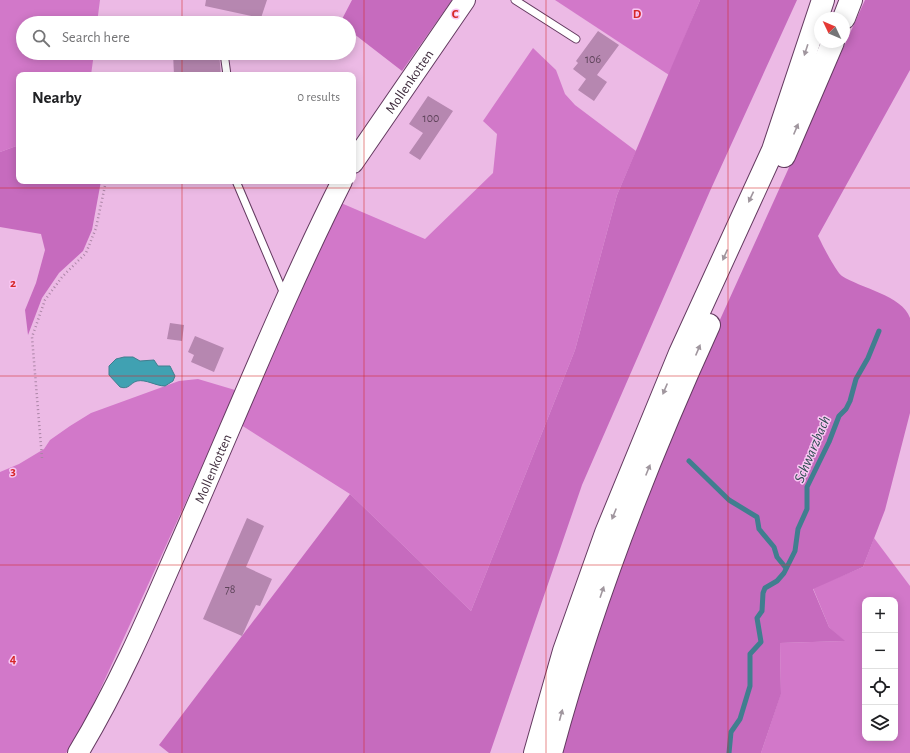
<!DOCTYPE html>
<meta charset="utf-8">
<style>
body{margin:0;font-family:"Alegreya Sans",sans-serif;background:#f6f6f6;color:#202124}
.controls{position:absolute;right:12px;bottom:12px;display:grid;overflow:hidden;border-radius:8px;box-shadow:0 2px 10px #0003}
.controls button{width:36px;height:36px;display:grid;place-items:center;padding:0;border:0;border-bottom:1px solid #e0e0e0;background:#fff;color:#202124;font:20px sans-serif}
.compass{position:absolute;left:814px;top:12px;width:36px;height:36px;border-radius:50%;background:#fff;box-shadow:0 2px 10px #0003;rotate:314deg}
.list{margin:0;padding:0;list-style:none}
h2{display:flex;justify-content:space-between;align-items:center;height:52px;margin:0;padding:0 16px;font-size:17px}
h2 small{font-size:13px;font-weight:400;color:#757577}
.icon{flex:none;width:22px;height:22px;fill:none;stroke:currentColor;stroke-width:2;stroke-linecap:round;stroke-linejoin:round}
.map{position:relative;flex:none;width:910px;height:753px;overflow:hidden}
.search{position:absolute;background:#fff;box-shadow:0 2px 10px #0003;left:16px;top:16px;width:340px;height:44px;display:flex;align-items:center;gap:10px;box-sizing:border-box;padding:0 14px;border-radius:22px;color:#757577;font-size:15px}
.panel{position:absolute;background:#fff;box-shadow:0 2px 10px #0003;left:16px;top:72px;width:340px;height:112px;border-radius:8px}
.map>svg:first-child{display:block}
.green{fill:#d278c9;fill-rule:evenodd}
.forest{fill:#c66bbe}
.water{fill:#40a1b2;stroke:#407e8f}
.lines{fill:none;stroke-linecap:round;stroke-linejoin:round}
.stream{stroke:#407e8f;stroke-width:5}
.building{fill:#b687b0}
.service-casing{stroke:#643a60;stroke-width:9}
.secondary-casing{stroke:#643a60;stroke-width:22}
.motorway-casing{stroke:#643a60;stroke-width:24}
.path{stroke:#ab85a6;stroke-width:2.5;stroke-dasharray:1 3;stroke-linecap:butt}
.service{stroke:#fff;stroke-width:7}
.secondary{stroke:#fff;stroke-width:20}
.motorway{stroke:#fff;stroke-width:22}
.oneway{fill:#a0969e}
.grid{fill:none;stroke:#d62828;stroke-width:1;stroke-opacity:0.55}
.labels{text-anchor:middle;stroke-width:3;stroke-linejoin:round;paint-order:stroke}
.number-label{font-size:12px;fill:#5e445a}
.street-label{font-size:14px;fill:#402d3e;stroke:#f9c7f3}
.water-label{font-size:15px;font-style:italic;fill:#2e4c51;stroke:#f9c7f3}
.grid-label{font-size:13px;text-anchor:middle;font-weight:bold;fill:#d62828;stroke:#f9c7f3;stroke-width:3;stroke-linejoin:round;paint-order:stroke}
</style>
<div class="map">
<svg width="910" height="753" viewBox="0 0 910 753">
<rect width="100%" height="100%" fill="#ecbae5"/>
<!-- green -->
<g class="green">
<path d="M 0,0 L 100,0 L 97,23 L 23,23 L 23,53 L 94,53 L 91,75 L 19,75 L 19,145 L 0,152 Z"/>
<path d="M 555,0 L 700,0 L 669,75 Z"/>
<path d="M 533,48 L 556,70 L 565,94 L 575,105 L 636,151 L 617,195 L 575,350 L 471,611 L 350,494 L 238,423 L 341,203 L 425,239 L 493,173 L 497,134 L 483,121 Z"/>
<path d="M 198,379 L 235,390 L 216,436 L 79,736 L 66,753 L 0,753 L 0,472 L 19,464 L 44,449 L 50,440 L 70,426 L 91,413 L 179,381 Z"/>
<path d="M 874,538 L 910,586 L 910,753 L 761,753 L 781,693 L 780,643 L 844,641 L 829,627 L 813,588 L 863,567 ZM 865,600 L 895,600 L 895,738 L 865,738 Z"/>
</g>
<!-- forest -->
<g class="forest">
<path d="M 352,0 L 452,0 L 402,71 L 349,30 L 349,23 L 340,23 Z"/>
<path d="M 700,0 L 797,0 L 710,191 L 582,485 L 490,753 L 169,753 L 159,745 L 350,494 L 471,611 L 575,350 L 617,195 Z"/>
<path d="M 865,0 L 910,0 L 910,70 L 818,236 C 822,244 836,272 842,276 C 860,288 902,295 910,318 L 910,413 L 885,510 L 863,567 L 813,589 L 829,627 L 845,641 L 780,643 L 781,694 L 761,753 L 560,753 L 609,588 L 684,399 Z"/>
<path d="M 19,145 L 19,181 L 101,181 L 92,230 L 83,251 L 59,273 L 42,298 L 28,335 L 25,310 L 36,283 L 45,250 L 41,234 L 0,227 L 0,152 Z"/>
</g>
<!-- water -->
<path class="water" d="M 124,357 L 133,357 L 140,361 L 154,360 L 158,366 L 170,366 L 175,376 L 173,381 L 165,386 C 156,386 146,379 137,381 C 130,383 129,390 120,387 L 109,375 L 109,366 L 116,359 Z"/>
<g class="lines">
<!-- stream -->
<g class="stream">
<path d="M 689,461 L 729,500 L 757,517 L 759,529 L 774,547 L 777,557 L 786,568"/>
<path d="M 729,753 L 731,732 L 740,719 L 750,686 L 750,654 L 761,642 L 757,618 L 762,611 L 763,593 L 765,588 L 777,581 L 784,573 L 795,551 L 798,529 L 807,509 L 807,487 L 829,442 L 839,416 L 846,409 L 850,401 L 856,379 L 868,358 L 879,331"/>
</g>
</g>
<!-- building -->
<g class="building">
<path d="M 206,0 L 267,0 L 261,18 L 205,6 Z"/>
<path d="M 598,31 L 619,45 L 597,75 L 607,82 L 594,101 L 578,90 L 586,79 L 573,69 L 578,63 L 576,61 Z"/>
<path d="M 173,53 L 219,53 L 221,75 L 174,75 Z"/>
<path d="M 428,96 L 453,111 L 420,160 L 409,153 L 423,133 L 409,124 Z"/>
<path d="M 170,323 L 184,325 L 182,341 L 167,339 Z"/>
<path d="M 195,336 L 224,348 L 214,372 L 191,362 L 194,355 L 188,352 Z"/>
<path d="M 247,518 L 264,526 L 246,567 L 272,579 L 260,606 L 256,605 L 242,636 L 203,619 Z"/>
</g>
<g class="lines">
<defs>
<g id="service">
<path d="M 515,0 L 576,39"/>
<path d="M 224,53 L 227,75"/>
<path d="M 236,181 L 284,294"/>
</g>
<g id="secondary">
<path id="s1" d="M 353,163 L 465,0"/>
<path id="s2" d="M 78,753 C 116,690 145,624 174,557 C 230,432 280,304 342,181"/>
</g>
<g id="motorway">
<path d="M 844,18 L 851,0"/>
<path d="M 784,156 L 833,42"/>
<path d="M 535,753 L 564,651 L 606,533 L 680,353 L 773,150 L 823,0"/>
<path d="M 551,753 C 590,607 646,463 709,325"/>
</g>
</defs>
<!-- service casing -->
<use href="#service" class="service-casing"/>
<!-- secondary casing -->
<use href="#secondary" class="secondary-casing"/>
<!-- motorway casing -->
<use href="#motorway" class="motorway-casing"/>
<!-- path -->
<path class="path" d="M 42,458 L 32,337 L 45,300 L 62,277 L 86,253 L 96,228 L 106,181"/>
<!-- service -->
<use href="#service" class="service"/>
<!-- secondary -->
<use href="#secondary" class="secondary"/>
<!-- motorway -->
<use href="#motorway" class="motorway"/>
</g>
<!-- one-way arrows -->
<defs><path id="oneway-solid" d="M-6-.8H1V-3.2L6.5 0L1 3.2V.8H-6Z"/></defs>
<g class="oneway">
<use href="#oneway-solid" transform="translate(806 50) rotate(108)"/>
<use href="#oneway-solid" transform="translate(796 129) rotate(-67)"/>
<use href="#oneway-solid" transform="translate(751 197) rotate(115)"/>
<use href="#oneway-solid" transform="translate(725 255) rotate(114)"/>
<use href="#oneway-solid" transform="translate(698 350) rotate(-67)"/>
<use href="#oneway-solid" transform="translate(665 389) rotate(113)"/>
<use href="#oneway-solid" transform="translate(648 470) rotate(-68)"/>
<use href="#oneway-solid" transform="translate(614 514) rotate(112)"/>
<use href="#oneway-solid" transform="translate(602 592) rotate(-71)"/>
<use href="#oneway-solid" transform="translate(561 715) rotate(-75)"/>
</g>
<!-- grid -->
<path class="grid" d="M 182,0 L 182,23M 364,0 L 364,753M 546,0 L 546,753M 728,0 L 728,753M 182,53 L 182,75M 182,181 L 182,753M 0,188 L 910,188M 0,376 L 910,376M 0,565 L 910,565"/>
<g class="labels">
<!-- number labels -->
<g class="number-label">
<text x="593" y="63">106</text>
<text x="431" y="122">100</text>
<text x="230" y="593">78</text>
</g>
<!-- street labels -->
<g class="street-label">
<text dy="5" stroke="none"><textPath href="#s1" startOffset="99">Mollenkotten</textPath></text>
<text dy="5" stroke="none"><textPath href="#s2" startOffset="315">Mollenkotten</textPath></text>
</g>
<!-- water labels -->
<g class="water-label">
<text transform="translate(812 449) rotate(-67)" y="5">Schwarzbach</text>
</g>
</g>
<g class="grid-label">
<text x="455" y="18">C</text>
<text x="637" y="18">D</text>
<text x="13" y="287">2</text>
<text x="13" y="475">3</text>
<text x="13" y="663">4</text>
</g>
</svg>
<div class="controls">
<button>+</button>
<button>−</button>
<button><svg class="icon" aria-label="locate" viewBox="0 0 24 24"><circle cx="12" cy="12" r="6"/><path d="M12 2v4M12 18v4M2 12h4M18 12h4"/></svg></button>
<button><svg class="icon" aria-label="layers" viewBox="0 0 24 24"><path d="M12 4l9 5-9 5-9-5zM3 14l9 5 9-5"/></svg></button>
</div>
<svg class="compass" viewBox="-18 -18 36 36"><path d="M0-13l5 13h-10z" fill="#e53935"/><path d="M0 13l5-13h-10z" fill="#757577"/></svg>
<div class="search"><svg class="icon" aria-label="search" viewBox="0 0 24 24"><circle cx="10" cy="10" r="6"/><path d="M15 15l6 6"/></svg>Search here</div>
<section class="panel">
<h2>Nearby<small>0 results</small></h2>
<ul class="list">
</ul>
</section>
</div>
